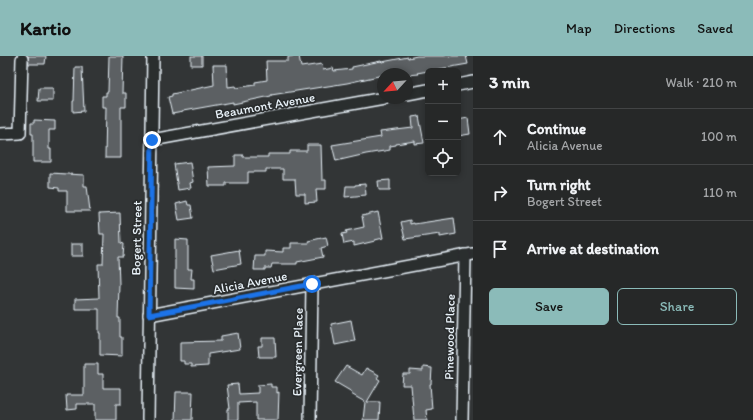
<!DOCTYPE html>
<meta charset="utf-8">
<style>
body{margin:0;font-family:Itim,sans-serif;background:#2e3030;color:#f1f3f6}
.controls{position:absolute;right:12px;top:12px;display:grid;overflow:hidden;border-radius:6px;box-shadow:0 2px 6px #0003}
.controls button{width:36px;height:36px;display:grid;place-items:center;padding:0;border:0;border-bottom:1px solid #424445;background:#262828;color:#f1f3f6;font:20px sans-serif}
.compass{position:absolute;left:377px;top:12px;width:36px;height:36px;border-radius:50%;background:#262828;box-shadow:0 2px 6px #0003;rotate:244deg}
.stop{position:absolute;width:12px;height:12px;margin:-9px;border:3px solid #1a73e8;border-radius:50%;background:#fff}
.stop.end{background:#1a73e8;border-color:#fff;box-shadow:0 1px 4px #0008}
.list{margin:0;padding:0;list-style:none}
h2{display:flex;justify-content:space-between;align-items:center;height:52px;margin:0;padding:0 16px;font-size:17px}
h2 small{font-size:13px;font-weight:400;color:#a4a6a8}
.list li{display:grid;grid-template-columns:26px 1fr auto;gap:12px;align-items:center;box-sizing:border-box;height:56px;padding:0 16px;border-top:1px solid #424445}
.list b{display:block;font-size:15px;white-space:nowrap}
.list p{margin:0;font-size:13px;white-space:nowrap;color:#a4a6a8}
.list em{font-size:13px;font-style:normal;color:#a4a6a8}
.actions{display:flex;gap:8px;padding:12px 16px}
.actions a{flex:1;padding:9px 0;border:1px solid #8bbbb9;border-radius:6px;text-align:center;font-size:14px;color:#8bbbb9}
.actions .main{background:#8bbbb9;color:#111}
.icon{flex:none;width:22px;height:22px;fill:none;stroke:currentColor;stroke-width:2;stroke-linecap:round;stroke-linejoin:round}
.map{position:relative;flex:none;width:473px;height:364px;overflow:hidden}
header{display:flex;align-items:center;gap:24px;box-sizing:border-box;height:56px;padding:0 20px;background:#8bbbb9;color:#111}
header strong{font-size:19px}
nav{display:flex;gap:22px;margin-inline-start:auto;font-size:14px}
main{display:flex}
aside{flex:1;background:#262828}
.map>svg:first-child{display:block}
.building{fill:#5c6063;stroke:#e8f1f8}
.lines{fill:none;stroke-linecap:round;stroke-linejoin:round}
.minor-casing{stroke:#e8f1f8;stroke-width:14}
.minor{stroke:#2a2d2e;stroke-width:11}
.route{stroke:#1a73e8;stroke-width:5}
.labels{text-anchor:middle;stroke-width:3.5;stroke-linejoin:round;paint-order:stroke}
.street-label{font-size:13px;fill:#e8f1f8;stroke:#2a2d2e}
</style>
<header>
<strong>Kartio</strong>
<nav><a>Map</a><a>Directions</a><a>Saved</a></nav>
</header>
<main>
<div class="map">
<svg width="473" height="364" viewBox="0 0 473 364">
<rect width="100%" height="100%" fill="#323536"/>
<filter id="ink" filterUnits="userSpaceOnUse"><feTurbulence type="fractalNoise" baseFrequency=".025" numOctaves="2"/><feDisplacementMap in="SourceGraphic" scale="8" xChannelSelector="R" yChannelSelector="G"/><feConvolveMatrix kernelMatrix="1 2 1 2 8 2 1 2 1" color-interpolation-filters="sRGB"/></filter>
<g filter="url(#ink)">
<!-- building -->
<g class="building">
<path d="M 28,0 L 46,0 L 45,8 L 29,8 Z"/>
<path d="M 109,0 L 123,0 L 122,37 L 126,37 L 126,51 L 121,51 L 121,102 L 105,102 L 106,51 L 102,51 L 102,40 L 106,40 L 106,36 L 108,36 Z"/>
<rect x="191" y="0" width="11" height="9"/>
<path d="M 294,0 L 299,0 L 301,11 L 322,8 L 323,14 L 333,12 L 334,15 L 352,13 L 352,11 L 381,5 L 382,6 L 408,1 L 408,2 L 417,0 L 466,0 L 468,8 L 417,17 L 418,18 L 407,19 L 407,18 L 403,18 L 403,16 L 391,18 L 383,18 L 383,19 L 347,27 L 271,39 L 271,40 L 233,48 L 233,46 L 183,55 L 183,56 L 172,58 L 168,41 L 172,40 L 172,38 L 214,29 L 213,9 L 227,9 L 228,31 L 235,30 L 236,32 L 255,29 L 255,26 L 267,24 L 266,5 L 288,5 L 288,1 Z"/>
<path d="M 75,11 L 82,11 L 84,55 L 73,56 L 73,45 L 74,45 Z"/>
<path d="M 39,32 L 53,32 L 53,45 L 38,45 Z"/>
<path d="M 419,60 L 424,87 L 415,88 L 415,85 L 396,88 L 396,89 L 390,90 L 390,94 L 366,98 L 336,105 L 332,89 L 381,81 L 380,76 L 413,72 L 412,61 Z"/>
<path d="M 468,62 L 470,78 L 458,80 L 458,64 Z"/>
<path d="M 34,64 L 55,65 L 55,74 L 49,74 L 49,93 L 51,93 L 51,106 L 33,106 L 33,78 L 31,78 L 31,67 L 34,67 Z"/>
<path d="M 307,89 L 321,89 L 322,124 L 326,124 L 326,133 L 316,133 L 317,146 L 305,147 L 305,138 L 296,138 L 295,123 L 283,123 L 283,113 L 266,113 L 266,116 L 248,116 L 248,127 L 226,127 L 226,130 L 209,130 L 208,111 L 235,110 L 235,99 L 243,99 L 243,101 L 268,101 L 268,98 L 290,98 L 290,95 L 307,95 Z"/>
<path d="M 190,106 L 193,126 L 190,127 L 191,132 L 178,134 L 174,108 Z"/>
<path d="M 50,117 L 84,119 L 84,130 L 87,130 L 90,155 L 67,155 L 67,135 L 59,135 L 59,132 L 50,131 Z"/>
<path d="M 390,124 L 390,134 L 379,134 L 378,125 Z"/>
<path d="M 365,128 L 366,139 L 345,141 L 346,130 L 355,130 L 355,129 Z"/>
<path d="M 187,145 L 188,149 L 191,149 L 193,162 L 179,164 L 176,148 Z"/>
<path d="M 378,156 L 383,182 L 375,184 L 375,185 L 354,190 L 354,186 L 344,188 L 342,178 L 347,177 L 346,175 L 364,171 L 362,160 Z"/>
<path d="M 120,157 L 121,187 L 124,188 L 123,201 L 118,201 L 119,228 L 118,262 L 120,262 L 120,281 L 122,281 L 122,300 L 100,299 L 100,277 L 99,277 L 99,253 L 75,253 L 75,243 L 99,242 L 98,208 L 103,208 L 104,178 L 100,178 L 99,158 Z"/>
<path d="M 454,162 L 456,178 L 440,181 L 440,178 L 405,183 L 401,166 L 410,164 L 410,168 L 414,167 L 414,168 Z"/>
<path d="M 326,181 L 328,190 L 321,192 L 323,201 L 297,206 L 297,208 L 272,208 L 271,212 L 265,212 L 265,214 L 254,214 L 255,200 L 265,200 L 265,195 L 283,196 L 283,192 L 291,192 L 291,187 L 309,187 L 308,185 Z"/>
<path d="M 175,183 L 188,184 L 188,213 L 192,213 L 191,223 L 194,223 L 194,233 L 175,232 Z"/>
<rect x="71" y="188" width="12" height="12"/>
<path d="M 239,194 L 241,208 L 214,213 L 211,199 Z"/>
<path d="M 351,264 L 355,285 L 335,289 L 331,268 Z"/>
<path d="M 238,277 L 240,293 L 208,298 L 208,310 L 191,311 L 191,308 L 184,308 L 184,305 L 180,305 L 180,286 L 221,285 L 221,280 Z"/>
<path d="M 262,282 L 275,282 L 276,301 L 259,301 L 258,290 L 262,290 Z"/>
<path d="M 84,308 L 98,308 L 98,318 L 103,318 L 103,332 L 121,332 L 121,348 L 116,348 L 116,364 L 95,364 L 95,348 L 77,348 L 77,353 L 67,354 L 66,339 L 84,339 Z"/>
<path d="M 346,310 L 362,319 L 366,312 L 379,319 L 377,322 L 380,324 L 367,346 L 380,346 L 379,364 L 363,364 L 365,346 L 351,338 L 352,336 L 335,326 Z"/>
<path d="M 423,311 L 432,312 L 431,328 L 430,328 L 432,353 L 426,354 L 427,364 L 414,364 L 411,329 L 402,329 L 403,318 L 410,318 L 410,314 L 423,315 Z"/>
<path d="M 238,328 L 239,338 L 258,337 L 258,329 L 271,328 L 271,331 L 277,331 L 277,337 L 279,336 L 278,364 L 256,364 L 256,346 L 238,347 L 238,364 L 228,364 L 228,353 L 230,353 L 227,329 Z"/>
<path d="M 176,336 L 193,336 L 192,364 L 175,364 Z"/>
</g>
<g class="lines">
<defs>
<g id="minor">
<path d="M 458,29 L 473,26"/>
<path d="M 407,38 L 428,34"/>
<path d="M 0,78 L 20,77 L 22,3"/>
<path d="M 152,84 L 384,42"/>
<path d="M 149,259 L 473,198"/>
<path d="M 148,364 L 153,0"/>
<path d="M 310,364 L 312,228"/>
<path d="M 462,364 L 465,199"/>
</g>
</defs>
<!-- minor casing -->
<use href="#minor" class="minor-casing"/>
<!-- minor -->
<use href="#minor" class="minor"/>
</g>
</g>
<g class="lines" filter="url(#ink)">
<!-- route -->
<path class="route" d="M 152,84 L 149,259 L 312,228"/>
</g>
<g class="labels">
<!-- street labels -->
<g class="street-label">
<text transform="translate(265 49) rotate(-10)" y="5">Beaumont Avenue</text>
<text transform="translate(136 182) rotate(-89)" y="5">Bogert Street</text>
<text transform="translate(250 226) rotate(-11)" y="5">Alicia Avenue</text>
<text transform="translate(449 281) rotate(-89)" y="5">Pinewood Place</text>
<text transform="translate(297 296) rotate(-89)" y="5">Evergreen Place</text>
</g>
</g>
</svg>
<div class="controls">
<button>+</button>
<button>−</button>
<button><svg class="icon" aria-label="locate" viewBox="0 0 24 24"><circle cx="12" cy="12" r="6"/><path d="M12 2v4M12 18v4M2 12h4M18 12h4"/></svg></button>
</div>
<svg class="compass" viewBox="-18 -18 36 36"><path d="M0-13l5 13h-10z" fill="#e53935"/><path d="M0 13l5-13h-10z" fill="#a4a6a8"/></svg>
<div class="stop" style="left:312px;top:228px"></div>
<div class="stop end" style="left:152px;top:84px"></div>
</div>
<aside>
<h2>3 min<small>Walk · 210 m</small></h2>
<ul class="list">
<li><svg class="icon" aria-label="ahead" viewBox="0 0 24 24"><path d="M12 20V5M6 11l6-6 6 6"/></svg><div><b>Continue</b><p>Alicia Avenue</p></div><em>100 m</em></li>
<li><svg class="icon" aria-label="right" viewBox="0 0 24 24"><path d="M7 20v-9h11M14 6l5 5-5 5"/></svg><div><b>Turn right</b><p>Bogert Street</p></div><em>110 m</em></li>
<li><svg class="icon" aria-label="arrive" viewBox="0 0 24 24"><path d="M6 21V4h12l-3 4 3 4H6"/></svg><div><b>Arrive at destination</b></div></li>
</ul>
<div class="actions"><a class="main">Save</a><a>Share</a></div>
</aside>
</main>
